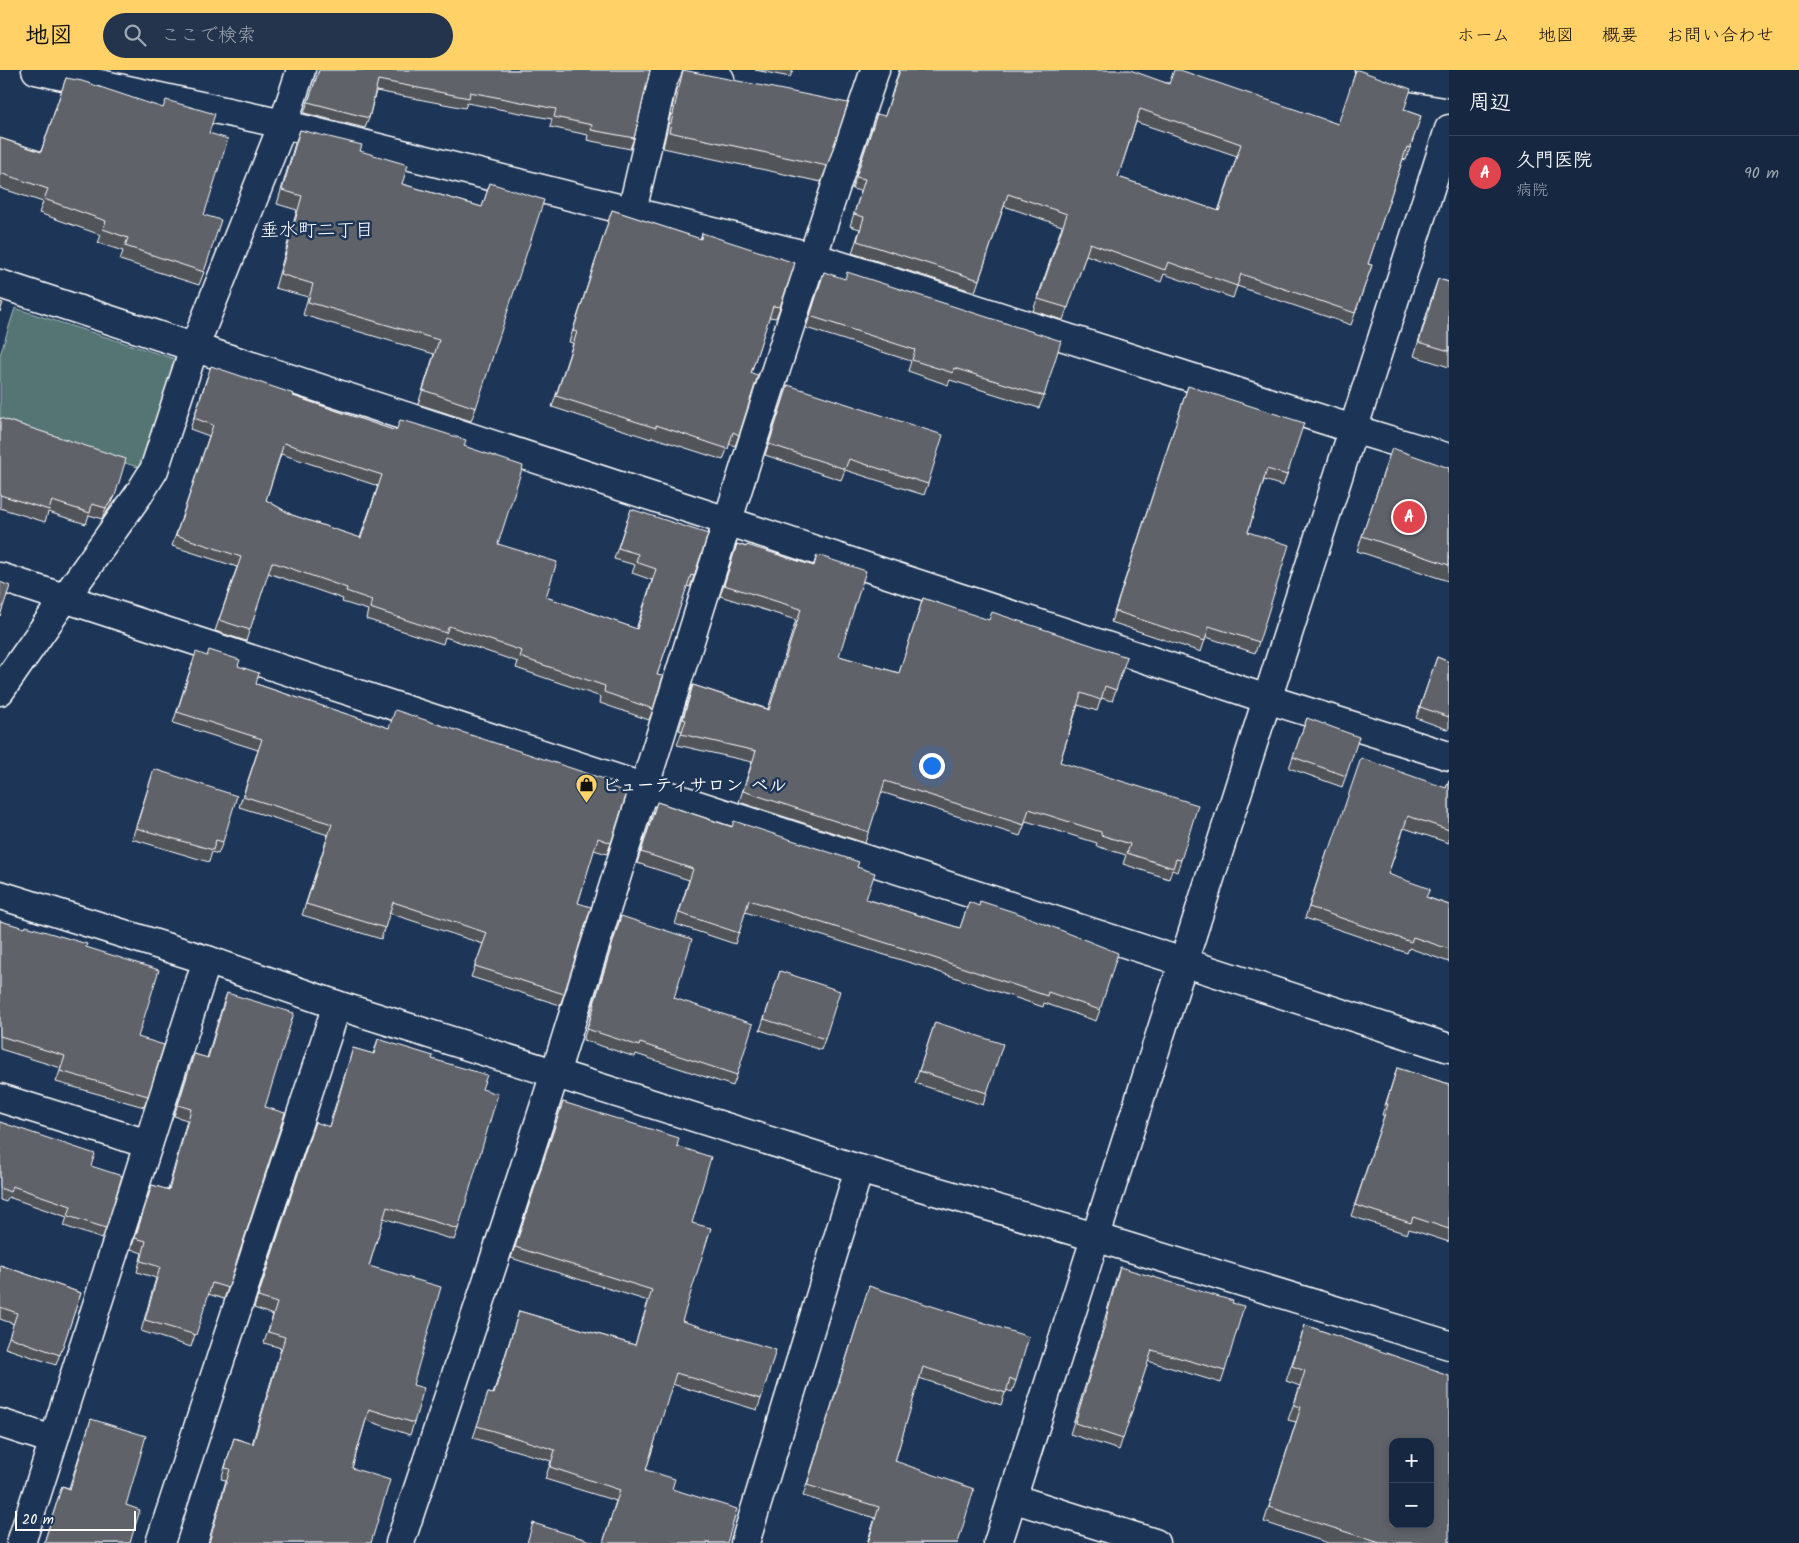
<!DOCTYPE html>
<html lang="ja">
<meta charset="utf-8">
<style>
body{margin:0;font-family:Kalam,"Klee One",sans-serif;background:#23344c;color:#f1f3f6}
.controls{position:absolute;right:15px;bottom:15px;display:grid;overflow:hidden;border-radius:10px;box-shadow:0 2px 8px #0003}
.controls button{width:45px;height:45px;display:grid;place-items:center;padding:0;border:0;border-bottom:1px solid #35445a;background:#162841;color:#f1f3f6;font:25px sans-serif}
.scale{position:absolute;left:15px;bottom:12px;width:121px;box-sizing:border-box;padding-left:5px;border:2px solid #fff;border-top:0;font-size:14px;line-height:18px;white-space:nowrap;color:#fff;-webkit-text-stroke:4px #1d3557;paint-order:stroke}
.you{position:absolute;left:931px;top:695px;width:18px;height:18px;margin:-12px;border:4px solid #fff;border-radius:50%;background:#1a73e8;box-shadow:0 0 0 8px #1a73e833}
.badge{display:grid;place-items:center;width:32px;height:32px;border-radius:50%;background:#ffd166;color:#fff;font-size:16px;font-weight:700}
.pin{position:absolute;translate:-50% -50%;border:2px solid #fff;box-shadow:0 1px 5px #0006}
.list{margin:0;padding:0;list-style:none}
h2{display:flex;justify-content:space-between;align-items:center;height:65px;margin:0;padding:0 20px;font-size:21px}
h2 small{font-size:16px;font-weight:400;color:#9ea6b1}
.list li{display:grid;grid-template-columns:32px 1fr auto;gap:15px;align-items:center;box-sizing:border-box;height:75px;padding:0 20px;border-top:1px solid #35445a}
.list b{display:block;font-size:19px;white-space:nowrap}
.list p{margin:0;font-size:16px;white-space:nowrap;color:#9ea6b1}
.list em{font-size:16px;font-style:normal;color:#9ea6b1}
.icon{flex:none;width:28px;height:28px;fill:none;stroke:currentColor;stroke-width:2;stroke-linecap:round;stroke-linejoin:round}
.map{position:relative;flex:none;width:1449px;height:1473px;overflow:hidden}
header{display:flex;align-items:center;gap:30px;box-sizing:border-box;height:70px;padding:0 25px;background:#ffd166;color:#111}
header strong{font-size:24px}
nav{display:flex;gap:28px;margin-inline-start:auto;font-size:18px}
.search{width:350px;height:45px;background:#23344c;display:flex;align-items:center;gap:12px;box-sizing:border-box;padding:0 18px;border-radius:28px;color:#9ea6b1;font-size:19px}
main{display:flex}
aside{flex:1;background:#162841}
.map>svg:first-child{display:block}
.green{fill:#547474;stroke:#aababa}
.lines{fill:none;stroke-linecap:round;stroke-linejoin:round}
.minor-casing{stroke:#fff;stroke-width:31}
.minor{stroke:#1d3557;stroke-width:28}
.wall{fill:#51545a;stroke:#fff;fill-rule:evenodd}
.shaded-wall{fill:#42454a;stroke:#fff}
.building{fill:#5e6269;stroke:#fff;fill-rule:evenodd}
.labels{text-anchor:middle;stroke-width:5;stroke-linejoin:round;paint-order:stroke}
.poi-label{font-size:18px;font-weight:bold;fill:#fff;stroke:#1d3557;text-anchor:start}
.neighbourhood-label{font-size:19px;fill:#fff;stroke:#1d3557}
</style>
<header>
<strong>地図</strong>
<div class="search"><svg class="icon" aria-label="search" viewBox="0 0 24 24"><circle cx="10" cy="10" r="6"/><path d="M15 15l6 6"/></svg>ここで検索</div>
<nav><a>ホーム</a><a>地図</a><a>概要</a><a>お問い合わせ</a></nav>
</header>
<main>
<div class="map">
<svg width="1449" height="1473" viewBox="0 0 1449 1473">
<rect width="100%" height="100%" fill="#1d3557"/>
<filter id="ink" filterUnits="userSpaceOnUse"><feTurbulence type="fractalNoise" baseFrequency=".02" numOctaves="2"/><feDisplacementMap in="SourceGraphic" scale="10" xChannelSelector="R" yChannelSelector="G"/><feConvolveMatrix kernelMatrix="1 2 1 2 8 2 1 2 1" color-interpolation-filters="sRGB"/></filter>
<g filter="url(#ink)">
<!-- green -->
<path class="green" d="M 15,238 L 175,289 L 141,398 L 0,354 L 0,285 Z"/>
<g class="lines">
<defs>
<g id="minor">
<path d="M 36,0 L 283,54 L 813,187 L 1353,359 L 1449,388"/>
<path d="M 677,0 L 720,9"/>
<path d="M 1369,0 L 1449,13"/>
<path d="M 632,141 L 665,0"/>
<path d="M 0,214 L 727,451 L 1267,629 L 1449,686"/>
<path d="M 0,507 C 483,665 965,823 1449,978"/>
<path d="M 0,621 L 65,528 L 139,424 L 154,400 L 194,278 L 283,54 L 301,0"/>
<path d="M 0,825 L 207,890 L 337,935 L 859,1099 L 1095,1167 L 1449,1275"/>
<path d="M 0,1028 L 148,1074"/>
<path d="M 0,1353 L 53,1370"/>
<path d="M 1012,1428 L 1155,1473"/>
<path d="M 21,1473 L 207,890"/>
<path d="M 160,1473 L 337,935"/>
<path d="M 400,1473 C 452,1315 506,1158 556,1000 C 661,666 762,331 875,0"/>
<path d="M 745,1473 L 859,1099"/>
<path d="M 998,1473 L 1449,59"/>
</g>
</defs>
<!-- minor casing -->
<use href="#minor" class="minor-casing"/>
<!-- minor -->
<use href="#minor" class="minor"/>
</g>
<!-- wall -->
<g class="wall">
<path d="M 319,0 L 650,0 L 634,68 L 630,79 L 587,70 L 588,65 L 550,57 L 552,49 L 467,33 L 465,38 L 376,21 L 369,48 L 365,58 L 304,43 Z"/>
<path d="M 683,0 L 827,96 L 821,112 L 663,78 L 677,16 Z"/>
<path d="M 755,0 L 793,0 L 790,7 Z"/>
<path d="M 899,0 L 1079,0 L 1085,2 L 1169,13 L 1338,54 L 1404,40 L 1421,46 L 1406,90 L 1403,89 L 1368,194 L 1372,195 L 1351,255 L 1237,216 L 1233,228 L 1164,204 L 1161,212 L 1086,185 L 1063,250 L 1033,241 L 1062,156 L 1004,136 L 975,222 L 852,183 L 860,159 L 850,156 L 861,121 L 852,119 L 873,56 L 885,46 ZM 1136,52 L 1237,86 L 1218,141 L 1118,107 Z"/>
<path d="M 66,8 L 209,63 L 204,145 L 204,202 L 199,215 L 120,190 L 123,181 L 98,173 L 101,165 L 39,143 L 43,132 L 0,118 L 0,68 L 41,81 Z"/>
<path d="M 300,60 L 360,81 L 402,114 L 482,137 L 490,113 L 476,338 L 471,351 L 418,334 L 434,284 L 303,245 L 308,227 L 275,218 L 297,140 L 277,134 L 295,73 Z"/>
<path d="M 612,140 L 700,169 L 702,163 L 780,237 L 776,248 L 769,247 L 751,303 L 739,365 L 735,376 L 729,374 L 723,390 L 652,367 L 651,369 L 552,337 L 573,273 L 569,272 Z"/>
<path d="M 824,202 L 1044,326 L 1039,338 L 950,310 L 948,315 L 908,301 L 911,291 L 806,258 Z"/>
<path d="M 1438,209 L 1449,212 L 1449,297 L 1414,286 L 1433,223 Z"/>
<path d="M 207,307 L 293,326 L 396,361 L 464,376 L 498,474 L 546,527 L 636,559 L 652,510 L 632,503 L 635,495 L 614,489 L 627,450 L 694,506 L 690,517 L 687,516 L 657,605 L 653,639 L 649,650 L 600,633 L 601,627 L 516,598 L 518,592 L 445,567 L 443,574 L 366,549 L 368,540 L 342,532 L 343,529 L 268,503 L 246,571 L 215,561 L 237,497 L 172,476 L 209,366 L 190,359 ZM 281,384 L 378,416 L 360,468 L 292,445 L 266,430 Z"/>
<path d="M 788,315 L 928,414 L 924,425 L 845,400 L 841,410 L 765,385 Z"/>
<path d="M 1188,316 L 1287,405 L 1283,416 L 1264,410 L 1248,462 L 1259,572 L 1255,583 L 1206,567 L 1201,582 L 1111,552 Z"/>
<path d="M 0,348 L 110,437 L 102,449 L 89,445 L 86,454 L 48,442 L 45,452 L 0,438 Z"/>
<path d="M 1387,392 L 1449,398 L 1449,509 L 1448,511 L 1357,481 Z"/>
<path d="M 737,474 L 813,496 L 817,485 L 839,586 L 899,603 L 923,528 L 1116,620 L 1112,631 L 1101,628 L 1097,641 L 1078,635 L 1060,692 L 1181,790 L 1177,802 L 1172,800 L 1169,809 L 1123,794 L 1126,785 L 1096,776 L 1097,773 L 1026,751 L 1020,766 L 881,722 L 865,773 L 739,732 L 752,692 L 677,675 L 682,661 L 679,660 L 693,615 L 768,639 L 796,550 L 720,526 Z"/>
<path d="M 1437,587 L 1449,592 L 1449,660 L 1416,648 Z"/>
<path d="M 192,594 L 238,596 L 256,614 L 388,658 L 611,717 L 611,773 L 607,784 L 594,780 L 578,833 L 564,924 L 560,935 L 471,907 L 483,874 L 389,843 L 381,869 L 302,845 L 328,765 L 239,737 L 258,680 L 173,653 Z"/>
<path d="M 1307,648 L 1346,706 L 1342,717 L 1289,698 Z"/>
<path d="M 154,699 L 223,772 L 218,784 L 212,782 L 209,792 L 132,769 Z"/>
<path d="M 1449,710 L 1449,773 L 1404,758 L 1388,804 L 1426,827 L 1449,835 L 1449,892 L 1409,878 L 1407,883 L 1305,848 L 1328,779 L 1329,779 L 1446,718 Z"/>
<path d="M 657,732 L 857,797 L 866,829 L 960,858 L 969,832 L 1100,940 L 1096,951 L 1044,933 L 1043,937 L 924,897 L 745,842 L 735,874 L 675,854 L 689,810 L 637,793 Z"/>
<path d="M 621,846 L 674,928 L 737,1005 L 733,1016 L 636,984 L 635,987 L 583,970 L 591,945 L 590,945 Z"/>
<path d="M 0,851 L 86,877 L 138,967 L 148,1026 L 144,1037 L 56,1012 L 61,998 L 0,979 Z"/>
<path d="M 780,901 L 825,969 L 821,980 L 760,960 Z"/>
<path d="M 227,923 L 265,1037 L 228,1218 L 224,1229 L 208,1224 L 191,1277 L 141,1261 L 156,1208 L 137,1202 L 142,1183 L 131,1179 L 152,1115 L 168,1120 L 187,1050 L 174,1046 L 194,984 L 207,988 L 223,934 Z"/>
<path d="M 935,952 L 987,1023 L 983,1035 L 915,1013 Z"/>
<path d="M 378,969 L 432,989 L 482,1019 L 458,1159 L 454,1170 L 383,1148 L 369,1196 L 413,1315 L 414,1353 L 410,1365 L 366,1350 L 352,1398 L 371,1473 L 208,1473 L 226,1410 L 221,1409 L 234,1368 L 252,1374 L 281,1278 L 264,1273 L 273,1245 L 254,1238 L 311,1063 L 329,1056 L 353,978 L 373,984 Z"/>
<path d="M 1397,998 L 1449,1014 L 1449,1172 L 1409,1159 L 1407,1164 L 1351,1146 L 1384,1046 L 1382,1045 Z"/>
<path d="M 563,1032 L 677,1076 L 692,1153 L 682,1251 L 761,1329 L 757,1340 L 672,1314 L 646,1400 L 672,1419 L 727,1473 L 603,1473 L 616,1431 L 545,1409 L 551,1391 L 473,1368 L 488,1323 L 493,1324 L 519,1241 L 635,1275 L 648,1231 L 511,1188 Z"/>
<path d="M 0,1052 L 91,1096 L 106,1158 L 102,1169 L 64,1156 L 67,1147 L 8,1127 L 6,1132 L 0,1130 Z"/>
<path d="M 0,1195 L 81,1223 L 56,1295 L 5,1278 L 14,1254 L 0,1249 Z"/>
<path d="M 1120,1197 L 1225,1301 L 1221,1313 L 1148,1291 L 1119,1380 L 1070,1364 L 1103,1259 L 1102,1259 L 1116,1208 Z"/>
<path d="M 869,1216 L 1016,1311 L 1012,1322 L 1006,1320 L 1001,1335 L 919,1308 L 895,1391 L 958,1473 L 867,1473 L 875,1448 L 803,1426 Z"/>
<path d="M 1305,1255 L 1437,1302 L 1449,1473 L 1328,1473 L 1264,1452 L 1296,1352 L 1288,1350 L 1300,1316 L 1286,1311 Z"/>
<path d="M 91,1349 L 126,1435 L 130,1473 L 44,1473 L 62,1416 L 69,1418 Z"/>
</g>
<!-- shaded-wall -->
<path class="shaded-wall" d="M 115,426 L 110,437 L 102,449 L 106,438 Z"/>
<!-- building -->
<g class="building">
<path d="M 319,0 L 650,0 L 634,68 L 591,60 L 592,55 L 554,47 L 556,39 L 470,22 L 469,28 L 378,10 L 369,48 L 308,32 Z"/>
<path d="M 683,0 L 848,33 L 827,96 L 669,62 Z"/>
<path d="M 900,0 L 1079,0 L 1085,2 L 1086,0 L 1130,0 L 1169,14 L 1174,0 L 1180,0 L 1338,54 L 1356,0 L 1358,0 L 1411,19 L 1404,40 L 1421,46 L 1410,78 L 1407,77 L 1368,194 L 1372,195 L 1355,243 L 1241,204 L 1237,216 L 1168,192 L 1165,200 L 1090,173 L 1068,238 L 1038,229 L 1067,144 L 1008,124 L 979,210 L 857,171 L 864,147 L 854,144 L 865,109 L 856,107 L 877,44 L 885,46 ZM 1140,39 L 1241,74 L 1219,141 L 1118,107 Z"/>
<path d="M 66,8 L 82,11 L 163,38 L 166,30 L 215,44 L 209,63 L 228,69 L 204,145 L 221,150 L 204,202 L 125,176 L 128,168 L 103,159 L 106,151 L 44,129 L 48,119 L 0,103 L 0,68 L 41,82 Z"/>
<path d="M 300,60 L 362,75 L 360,81 L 408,95 L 402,114 L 482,137 L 490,113 L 544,130 L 476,338 L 423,320 L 439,270 L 308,232 L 313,214 L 280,204 L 302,126 L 282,120 Z"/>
<path d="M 612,140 L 701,169 L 702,163 L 795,193 L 780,237 L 773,236 L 751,303 L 758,305 L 739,365 L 733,362 L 728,379 L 656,355 L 656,358 L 556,326 L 577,262 L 573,261 Z"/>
<path d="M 824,202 L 845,209 L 847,202 L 1061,271 L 1044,326 L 954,298 L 953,303 L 912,290 L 915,280 L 810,246 Z"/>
<path d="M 1438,209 L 1449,212 L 1449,281 L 1419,272 Z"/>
<path d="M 0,232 L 3,233 L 0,242 Z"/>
<path d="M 211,296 L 294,324 L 293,326 L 396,361 L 400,350 L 412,353 L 466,370 L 464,376 L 523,396 L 498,474 L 557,492 L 546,527 L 637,559 L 656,499 L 636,492 L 638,484 L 618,478 L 631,439 L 708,464 L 694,506 L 691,505 L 657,605 L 663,606 L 653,639 L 604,622 L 605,616 L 520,587 L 522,581 L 449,556 L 446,563 L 370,538 L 372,530 L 346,521 L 347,518 L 272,492 L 250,560 L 219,550 L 241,487 L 176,465 L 213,355 L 194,348 ZM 284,373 L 382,405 L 361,468 L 292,445 L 266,430 Z"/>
<path d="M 788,315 L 943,365 L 928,414 L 849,389 L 845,399 L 769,374 Z"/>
<path d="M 1188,316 L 1304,353 L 1287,405 L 1267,399 L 1248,462 L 1289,475 L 1259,572 L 1209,556 L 1205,571 L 1115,541 Z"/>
<path d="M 0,348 L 126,389 L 115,426 L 106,438 L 92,434 L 90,443 L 52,431 L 49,440 L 0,425 Z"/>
<path d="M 1392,378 L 1449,398 L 1449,495 L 1362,466 Z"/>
<path d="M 737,474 L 746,477 L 747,475 L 814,496 L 817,485 L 866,501 L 839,586 L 899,603 L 923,528 L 989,550 L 992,542 L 1127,587 L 1116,620 L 1105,616 L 1101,630 L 1081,623 L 1060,692 L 1198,735 L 1181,790 L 1176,789 L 1173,798 L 1127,783 L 1130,774 L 1101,765 L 1101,762 L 1029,739 L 1024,755 L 885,711 L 869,762 L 743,721 L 756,681 L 681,664 L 686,650 L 683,649 L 693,615 L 769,640 L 801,539 L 724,515 Z"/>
<path d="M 0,512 L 10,516 L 0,546 Z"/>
<path d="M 209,580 L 240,590 L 238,596 L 259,603 L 256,614 L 389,658 L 395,640 L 613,712 L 611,717 L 627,722 L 611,773 L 598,768 L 578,833 L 591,837 L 564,924 L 475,896 L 487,863 L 393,832 L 385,858 L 306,834 L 332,754 L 243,726 L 262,669 L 177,642 L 196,582 L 207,586 Z"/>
<path d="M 1437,587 L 1449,592 L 1449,647 L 1420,637 Z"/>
<path d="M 1307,648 L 1359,667 L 1346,706 L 1293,687 Z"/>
<path d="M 1361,688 L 1446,718 L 1449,710 L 1449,760 L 1408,746 L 1388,804 L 1430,819 L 1426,827 L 1449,835 L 1449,879 L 1413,867 L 1411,872 L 1309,837 L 1328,779 L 1330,779 Z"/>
<path d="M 154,699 L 237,726 L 223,772 L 216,770 L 213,780 L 136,758 Z"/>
<path d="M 657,732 L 732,757 L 734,751 L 859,792 L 857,797 L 875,803 L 866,829 L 960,858 L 969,832 L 979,836 L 980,831 L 1020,844 L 1118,883 L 1100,940 L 1048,922 L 1047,926 L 928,886 L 749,830 L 739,863 L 679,843 L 693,799 L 641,782 Z"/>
<path d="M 621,846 L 692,869 L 674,928 L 753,954 L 737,1005 L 640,973 L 639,976 L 587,959 L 595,934 L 594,934 Z"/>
<path d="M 0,851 L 25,858 L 26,856 L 87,874 L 86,877 L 159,900 L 138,967 L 164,975 L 148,1026 L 60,1001 L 65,986 L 0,966 Z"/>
<path d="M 780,901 L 840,921 L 825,969 L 764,949 Z"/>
<path d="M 227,923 L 294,943 L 265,1037 L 285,1043 L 228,1218 L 212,1213 L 196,1265 L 145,1250 L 160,1197 L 141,1191 L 146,1171 L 135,1168 L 152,1115 L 169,1120 L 191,1039 L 178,1035 L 194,984 L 208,988 Z"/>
<path d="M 935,952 L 1003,974 L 987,1023 L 919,1001 Z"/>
<path d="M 378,969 L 433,986 L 432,989 L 487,1005 L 482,1019 L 498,1024 L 458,1159 L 387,1137 L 369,1196 L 441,1217 L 413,1315 L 424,1318 L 414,1353 L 369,1339 L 352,1398 L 390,1410 L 371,1473 L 209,1473 L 230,1399 L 225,1398 L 234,1368 L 253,1374 L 285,1267 L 268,1262 L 277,1233 L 258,1227 L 315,1052 L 330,1057 L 353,978 L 374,984 Z"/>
<path d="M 1397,998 L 1449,1014 L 1449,1159 L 1413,1147 L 1411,1153 L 1355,1135 L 1388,1034 L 1386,1034 Z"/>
<path d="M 563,1032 L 679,1068 L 677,1076 L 711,1087 L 692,1153 L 711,1158 L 682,1251 L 776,1280 L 761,1329 L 676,1303 L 646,1400 L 675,1409 L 672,1419 L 737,1439 L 727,1473 L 603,1473 L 620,1420 L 550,1397 L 555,1380 L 477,1356 L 488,1323 L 494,1324 L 519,1241 L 635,1275 L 652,1220 L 515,1177 Z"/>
<path d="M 0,1052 L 95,1084 L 91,1096 L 122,1106 L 106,1158 L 68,1146 L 71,1136 L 12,1116 L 10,1122 L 0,1118 Z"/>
<path d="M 0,1195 L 81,1223 L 60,1285 L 9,1267 L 17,1243 L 0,1237 Z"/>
<path d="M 1120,1197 L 1233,1231 L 1232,1233 L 1244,1236 L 1225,1301 L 1152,1280 L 1123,1369 L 1075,1353 L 1107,1248 L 1106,1248 Z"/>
<path d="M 869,1216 L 1029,1267 L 1016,1311 L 1010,1308 L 1006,1323 L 923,1297 L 895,1391 L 974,1419 L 958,1473 L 868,1473 L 879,1437 L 807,1415 Z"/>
<path d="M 1305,1255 L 1438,1301 L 1437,1302 L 1449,1306 L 1449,1473 L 1380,1473 L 1269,1437 L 1301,1337 L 1294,1335 L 1305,1301 L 1292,1296 ZM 1393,1372 L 1430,1372 L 1430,1454 L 1393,1454 Z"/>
<path d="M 91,1349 L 146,1366 L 126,1435 L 140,1440 L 130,1473 L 44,1473 L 62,1416 L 70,1419 Z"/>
<path d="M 533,1453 L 597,1473 L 527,1473 Z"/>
</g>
</g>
<!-- icons -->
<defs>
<symbol id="shop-pin" viewBox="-11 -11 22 30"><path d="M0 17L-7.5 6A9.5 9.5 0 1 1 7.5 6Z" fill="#ffd166" stroke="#1d3557"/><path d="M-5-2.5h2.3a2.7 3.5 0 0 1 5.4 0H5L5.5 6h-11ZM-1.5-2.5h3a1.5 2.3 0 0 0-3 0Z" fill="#111"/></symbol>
</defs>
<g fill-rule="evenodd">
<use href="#shop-pin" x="574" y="702" width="25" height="34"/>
</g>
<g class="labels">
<!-- poi labels -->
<g class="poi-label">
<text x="602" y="721">ビューティサロン ベル</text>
</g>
<!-- neighbourhood labels -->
<g class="neighbourhood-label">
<text x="317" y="166">垂水町二丁目</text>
</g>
</g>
</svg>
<div class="controls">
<button>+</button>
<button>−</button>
</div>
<div class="scale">20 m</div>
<div class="you"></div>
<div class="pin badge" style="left:1409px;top:447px;background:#e0444e">A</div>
</div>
<aside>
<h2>周辺<small></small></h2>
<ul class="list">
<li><span class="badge" style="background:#e0444e">A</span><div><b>久門医院</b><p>病院</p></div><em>90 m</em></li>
</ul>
</aside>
</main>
